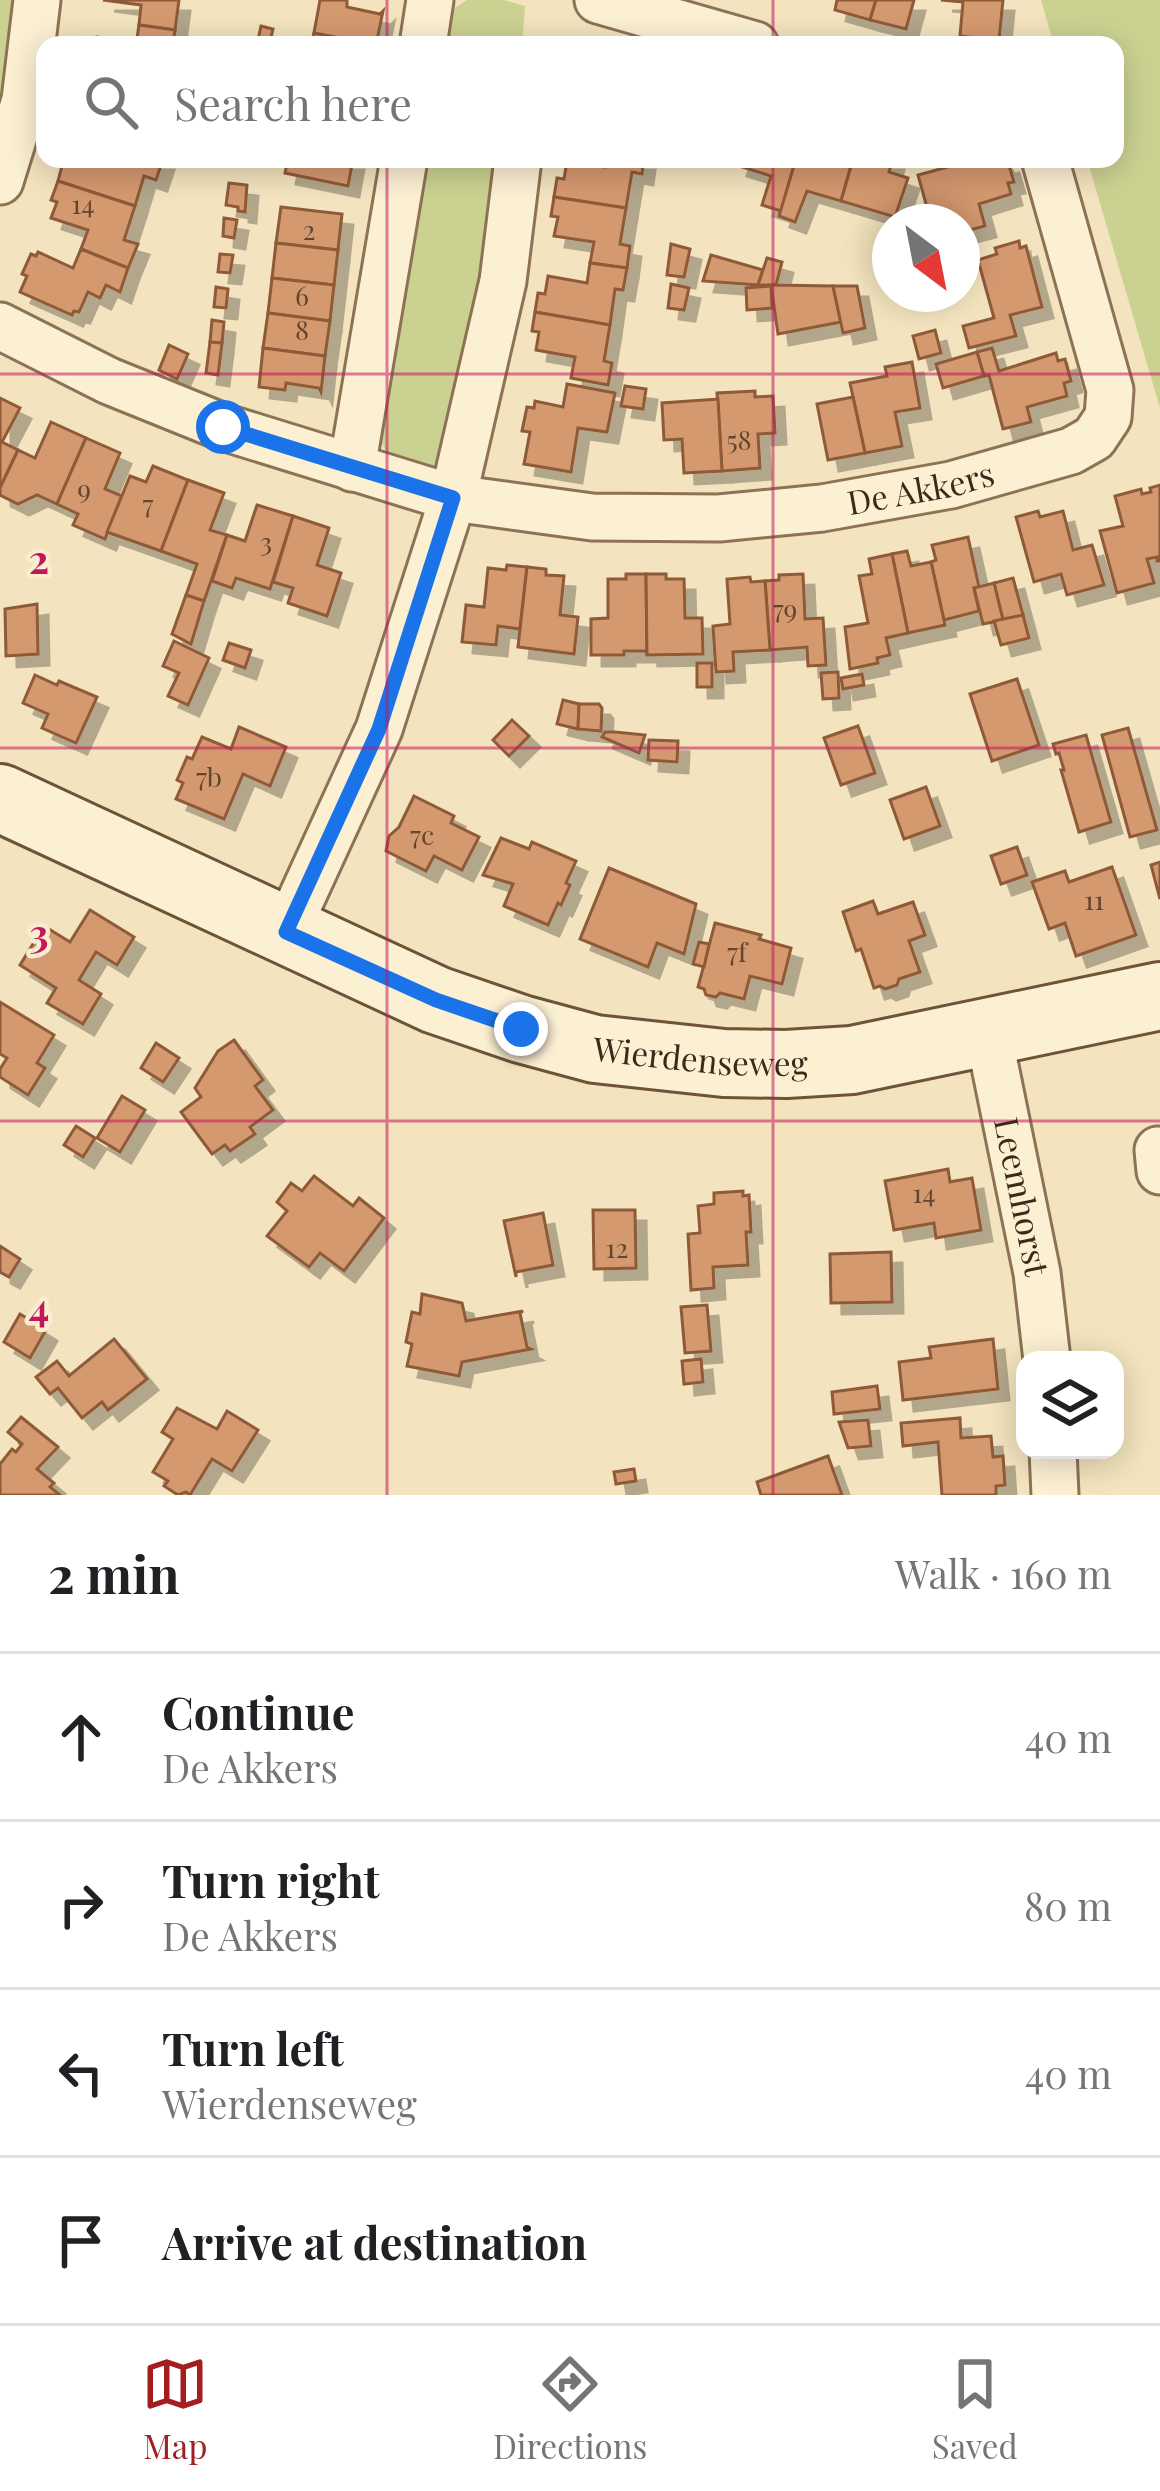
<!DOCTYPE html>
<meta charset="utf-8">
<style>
body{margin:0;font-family:"Playfair Display",serif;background:#f2f2f2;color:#202124}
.controls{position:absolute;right:36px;bottom:36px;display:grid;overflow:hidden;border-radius:24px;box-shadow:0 6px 30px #0003}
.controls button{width:108px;height:108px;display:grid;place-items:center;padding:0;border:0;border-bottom:3px solid #e0e0e0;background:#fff;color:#202124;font:60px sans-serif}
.compass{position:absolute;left:872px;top:204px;width:108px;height:108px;border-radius:50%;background:#fff;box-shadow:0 6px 30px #0003;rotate:148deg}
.stop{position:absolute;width:36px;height:36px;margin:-27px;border:9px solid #1a73e8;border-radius:50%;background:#fff}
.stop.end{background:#1a73e8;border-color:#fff;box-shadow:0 3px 12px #0008}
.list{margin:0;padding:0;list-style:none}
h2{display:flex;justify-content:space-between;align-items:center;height:156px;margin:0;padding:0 48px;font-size:51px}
h2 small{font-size:39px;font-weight:400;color:#757577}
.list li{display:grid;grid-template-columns:78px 1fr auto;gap:36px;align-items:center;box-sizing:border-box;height:168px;padding:0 48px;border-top:3px solid #e0e0e0}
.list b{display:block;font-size:45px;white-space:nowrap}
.list p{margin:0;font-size:39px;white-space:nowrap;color:#757577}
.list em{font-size:39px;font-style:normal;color:#757577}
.icon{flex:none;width:66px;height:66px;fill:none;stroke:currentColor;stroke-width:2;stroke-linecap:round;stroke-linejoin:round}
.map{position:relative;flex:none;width:1160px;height:1495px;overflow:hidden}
.search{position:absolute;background:#fff;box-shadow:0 6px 30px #0003;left:36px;right:36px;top:36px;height:132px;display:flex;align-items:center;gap:30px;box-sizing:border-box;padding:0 42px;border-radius:24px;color:#757577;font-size:45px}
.sheet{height:828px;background:#fff}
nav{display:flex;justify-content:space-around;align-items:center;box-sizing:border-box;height:168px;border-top:3px solid #e0e0e0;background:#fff;font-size:33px;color:#757577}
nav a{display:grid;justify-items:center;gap:6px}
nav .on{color:#a31e20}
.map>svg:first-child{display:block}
.green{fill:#cbd291}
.building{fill:#d59970;stroke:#8f5a38;stroke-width:3;filter:url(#shadow)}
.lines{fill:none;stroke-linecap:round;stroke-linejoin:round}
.street-casing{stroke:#8d7255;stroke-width:51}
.secondary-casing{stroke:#6f5338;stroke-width:72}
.street{stroke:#fcf0d3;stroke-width:45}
.secondary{stroke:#fcf0d3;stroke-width:66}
.route{stroke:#1a73e8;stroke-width:15}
.grid{fill:none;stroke:#c2185b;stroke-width:3;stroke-opacity:0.55}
.labels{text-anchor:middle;stroke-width:9;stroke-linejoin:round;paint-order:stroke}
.number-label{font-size:27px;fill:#624630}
.street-label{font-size:33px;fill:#3b2a1b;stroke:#f9edcf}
.grid-label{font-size:39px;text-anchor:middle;font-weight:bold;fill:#c2185b;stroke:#f9edcf;stroke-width:9;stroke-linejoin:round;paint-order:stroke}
</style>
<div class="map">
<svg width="1160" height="1495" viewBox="0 0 1160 1495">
<defs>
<filter id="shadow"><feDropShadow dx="11" dy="11" stdDeviation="0" flood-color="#0004"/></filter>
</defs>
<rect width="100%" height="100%" fill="#f3e3be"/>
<!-- green -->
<g class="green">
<path d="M 0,0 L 36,0 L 0,179 Z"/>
<path d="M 467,0 L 504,0 L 525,6 L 522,45 L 448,45 L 455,8 Z"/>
<path d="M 1041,0 L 1160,0 L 1160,408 L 1087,159 L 1115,159 L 1115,45 L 1054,45 Z"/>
<path d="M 426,159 L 513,159 L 458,478 L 394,466 L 374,428 Z"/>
</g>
<!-- building -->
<g class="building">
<path d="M 103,0 L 179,0 L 175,30 L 139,25 L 141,5 Z"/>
<path d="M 320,0 L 347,0 L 347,7 L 380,14 L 383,11 L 376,45 L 314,33 Z"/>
<path d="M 837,0 L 876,0 L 870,20 L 835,10 Z"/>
<path d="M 876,0 L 914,0 L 906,29 L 870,20 Z"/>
<path d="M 941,0 L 1003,0 L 999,40 L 996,40 L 995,44 L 976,43 L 977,38 L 960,36 L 963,2 Z"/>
<path d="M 139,25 L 175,30 L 173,45 L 96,45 L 97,37 L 136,45 Z"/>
<path d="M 261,26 L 273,29 L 269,45 L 257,45 Z"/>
<path d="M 314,33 L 369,45 L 311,45 Z"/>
<path d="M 70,159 L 163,159 L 156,180 L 144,176 L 135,206 L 58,181 L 63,162 L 68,163 Z"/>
<path d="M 288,159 L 353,159 L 348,186 L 285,173 Z"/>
<path d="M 606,159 L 644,159 L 642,174 L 632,172 L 626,208 L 554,197 L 557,178 L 564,179 L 567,161 L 605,167 Z"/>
<path d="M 738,159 L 796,159 L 781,211 L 762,205 L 771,176 L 736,165 Z"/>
<path d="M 796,159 L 853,159 L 841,201 L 807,191 L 795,222 L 779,216 Z"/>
<path d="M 853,159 L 893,159 L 889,172 L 908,178 L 895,217 L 841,201 Z"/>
<path d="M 965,159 L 1001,159 L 1003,163 L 1008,162 L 1014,182 L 1008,183 L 1011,194 L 979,204 L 985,226 L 962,232 L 962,222 L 931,222 L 918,175 L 966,162 Z"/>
<path d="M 58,181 L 135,206 L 124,240 L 138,244 L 128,268 L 81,249 L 88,230 L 51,218 L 57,202 L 51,200 Z"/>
<path d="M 229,183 L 247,185 L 245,212 L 238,211 L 238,207 L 226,205 Z"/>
<path d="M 554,197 L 626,208 L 620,244 L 630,246 L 627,268 L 590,263 L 594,242 L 554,236 L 558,217 L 551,216 Z"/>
<path d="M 281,207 L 342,214 L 338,250 L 276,243 Z"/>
<path d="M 224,218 L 237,220 L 234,238 L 223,236 Z"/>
<path d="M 1019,241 L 1020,248 L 1026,246 L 1042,307 L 1010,315 L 1016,336 L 969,348 L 963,326 L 994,318 L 978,260 L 997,254 L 995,248 Z"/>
<path d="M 276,243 L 338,250 L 334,285 L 272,278 Z"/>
<path d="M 671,244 L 690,249 L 684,277 L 667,275 Z"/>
<path d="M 81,249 L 128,268 L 120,292 L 106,285 L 100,298 L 88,292 L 79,312 L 74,311 L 72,315 L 20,292 L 27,276 L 22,274 L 31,254 L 36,256 L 38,252 L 73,268 Z"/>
<path d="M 220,254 L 233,255 L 230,273 L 218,272 Z"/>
<path d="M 711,255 L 763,270 L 758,285 L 703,281 Z"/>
<path d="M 767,258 L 782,262 L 776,285 L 758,285 Z"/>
<path d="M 590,263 L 627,268 L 623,290 L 615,289 L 610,325 L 535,312 L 538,293 L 545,294 L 548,276 L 587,283 Z"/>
<path d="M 272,278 L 334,285 L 330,321 L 268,313 Z"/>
<path d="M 671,284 L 689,288 L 684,310 L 668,308 Z"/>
<path d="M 771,285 L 833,286 L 841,322 L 778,334 Z"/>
<path d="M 771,286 L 772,308 L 747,310 L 746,288 Z"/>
<path d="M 833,286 L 857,286 L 865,328 L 843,333 Z"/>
<path d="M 216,287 L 228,289 L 226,308 L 214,307 Z"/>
<path d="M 535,312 L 610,325 L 604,361 L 612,363 L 608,385 L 571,378 L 575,357 L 536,350 L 539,332 L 532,331 Z"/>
<path d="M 268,313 L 330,321 L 325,356 L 263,348 Z"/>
<path d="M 212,320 L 224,322 L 222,343 L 210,342 Z"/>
<path d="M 935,330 L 941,353 L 919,359 L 913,336 Z"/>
<path d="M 210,342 L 222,343 L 218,375 L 206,373 Z"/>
<path d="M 169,345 L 188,354 L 177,379 L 159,370 Z"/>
<path d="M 263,348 L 325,356 L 321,392 L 319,388 L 286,383 L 285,390 L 259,387 Z"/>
<path d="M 992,348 L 999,371 L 1056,353 L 1058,361 L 1065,359 L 1071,381 L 1064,383 L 1067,396 L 1027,407 L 1031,422 L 1003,429 L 989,375 L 984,376 L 977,352 Z"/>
<path d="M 977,352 L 984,376 L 943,388 L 936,364 Z"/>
<path d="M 912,362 L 920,408 L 895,412 L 902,446 L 865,453 L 850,383 L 887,376 L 885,367 Z"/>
<path d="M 567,384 L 615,393 L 607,432 L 578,428 L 571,472 L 524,464 L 530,432 L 522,431 L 527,407 L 534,408 L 535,401 L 563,407 Z"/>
<path d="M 625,386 L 646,389 L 643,409 L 621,406 Z"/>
<path d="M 755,391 L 755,397 L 773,396 L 775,433 L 758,434 L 760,468 L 722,471 L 717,393 Z"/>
<path d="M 853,397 L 865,453 L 828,460 L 817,404 Z"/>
<path d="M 0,398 L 20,408 L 2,442 L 18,450 L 0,488 Z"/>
<path d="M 718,399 L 722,471 L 684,473 L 682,439 L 664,440 L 662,403 Z"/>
<path d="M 51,422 L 86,438 L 57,504 L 37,495 L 18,504 L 0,495 L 0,488 L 18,450 L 35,458 Z"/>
<path d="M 86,438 L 120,453 L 105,489 L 122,496 L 105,539 L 73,525 L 78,514 L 57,504 Z"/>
<path d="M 153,466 L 188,480 L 161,551 L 107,532 L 130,476 L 146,482 Z"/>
<path d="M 188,480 L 224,493 L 210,530 L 227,535 L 204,601 L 186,595 L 197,564 L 161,551 Z"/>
<path d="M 1160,485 L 1160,561 L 1157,561 L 1157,557 L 1147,559 L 1154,583 L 1117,593 L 1100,531 L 1123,526 L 1115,496 L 1141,489 L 1142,494 L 1151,492 L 1150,488 Z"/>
<path d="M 257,505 L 293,516 L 270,589 L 236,578 L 232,588 L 212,581 L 227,535 L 245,541 Z"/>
<path d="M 1038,511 L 1040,517 L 1063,511 L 1073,550 L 1092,545 L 1104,585 L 1067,595 L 1061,574 L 1034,582 L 1016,517 Z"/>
<path d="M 293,516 L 329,528 L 317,565 L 341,573 L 327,616 L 288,603 L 293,588 L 273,582 Z"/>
<path d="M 968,537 L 979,587 L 974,588 L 979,611 L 944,620 L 931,562 L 936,560 L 932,545 Z"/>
<path d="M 907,551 L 911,566 L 931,562 L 945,625 L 908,633 L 892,554 Z"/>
<path d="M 892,554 L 908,633 L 886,638 L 890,655 L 877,658 L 878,663 L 850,669 L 845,627 L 868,623 L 859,576 L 872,574 L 869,559 Z"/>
<path d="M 507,565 L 527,567 L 520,629 L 498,626 L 496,645 L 462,642 L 466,605 L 484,607 L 488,568 L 506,570 Z"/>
<path d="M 527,567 L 546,569 L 546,575 L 564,576 L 560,615 L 578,617 L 574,654 L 518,647 Z"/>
<path d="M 626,574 L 646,574 L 647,655 L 646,651 L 624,651 L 624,655 L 591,655 L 591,619 L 608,618 L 608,579 L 626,579 Z"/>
<path d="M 646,574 L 666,574 L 666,579 L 684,579 L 685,618 L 702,618 L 703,654 L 647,655 Z"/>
<path d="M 803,574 L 805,619 L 823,618 L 826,665 L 808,666 L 807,647 L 770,650 L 765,581 L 779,580 L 779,575 Z"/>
<path d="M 750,577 L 751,582 L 765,581 L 770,650 L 733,652 L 734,671 L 716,672 L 713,626 L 730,624 L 727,579 Z"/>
<path d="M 1013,578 L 1023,615 L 1003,620 L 994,583 Z"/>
<path d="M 994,583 L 1003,620 L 983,624 L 974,588 Z"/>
<path d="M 186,595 L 204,601 L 191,644 L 172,634 Z"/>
<path d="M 37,604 L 38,654 L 6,656 L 5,609 Z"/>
<path d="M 1023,615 L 1029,638 L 1001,645 L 994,621 Z"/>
<path d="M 174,641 L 209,658 L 188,705 L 168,696 L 179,673 L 163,666 Z"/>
<path d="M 229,643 L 251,650 L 245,668 L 223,660 Z"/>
<rect x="697" y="663" width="15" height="24"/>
<path d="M 838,672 L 839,698 L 823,699 L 821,673 Z"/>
<path d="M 862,674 L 864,685 L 843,689 L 841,678 Z"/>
<path d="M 35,675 L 57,685 L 59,681 L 97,697 L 76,743 L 42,728 L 48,714 L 23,703 Z"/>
<path d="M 1017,679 L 1039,745 L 992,761 L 970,694 Z"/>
<path d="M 563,700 L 579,704 L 578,729 L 557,724 Z"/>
<path d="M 579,704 L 599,704 L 602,708 L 601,731 L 578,729 Z"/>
<path d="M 512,720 L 529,736 L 509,756 L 493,740 Z"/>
<path d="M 858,726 L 875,773 L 841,785 L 824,738 Z"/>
<path d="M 239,727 L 286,747 L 270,786 L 243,774 L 224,819 L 176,799 L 183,783 L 177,780 L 187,757 L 192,759 L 202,737 L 231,749 Z"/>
<path d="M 1128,728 L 1157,830 L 1130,837 L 1102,735 Z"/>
<path d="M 605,732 L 615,732 L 645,735 L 639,753 L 602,737 Z"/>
<path d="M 1086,735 L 1111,822 L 1079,832 L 1061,770 L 1064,770 L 1059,753 L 1056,754 L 1053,744 Z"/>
<path d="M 649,740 L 678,741 L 677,762 L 648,760 Z"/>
<path d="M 926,787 L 940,826 L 904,839 L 890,800 Z"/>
<path d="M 414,796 L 454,816 L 451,823 L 479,837 L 462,870 L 434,856 L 426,871 L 386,851 L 389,836 L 399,827 Z"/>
<path d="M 501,838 L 529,849 L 532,842 L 576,861 L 566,883 L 570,885 L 561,905 L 558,903 L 548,925 L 504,906 L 513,884 L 483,875 Z"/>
<path d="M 1017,847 L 1027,875 L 1001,884 L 991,856 Z"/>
<path d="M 1160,862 L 1160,899 L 1151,865 Z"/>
<path d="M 1112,867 L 1136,935 L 1076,956 L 1065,923 L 1049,929 L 1032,882 L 1065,871 L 1069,882 Z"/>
<path d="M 609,868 L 696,904 L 684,954 L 657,943 L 648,967 L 580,939 Z"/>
<path d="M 873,901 L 878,914 L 913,902 L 925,935 L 909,941 L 920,972 L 899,979 L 897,985 L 885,989 L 880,986 L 874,988 L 861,949 L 856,951 L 843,912 Z"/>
<path d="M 90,910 L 134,937 L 117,965 L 96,952 L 79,980 L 101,994 L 83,1024 L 47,1003 L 56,988 L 20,965 L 44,926 L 70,942 Z"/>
<path d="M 715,923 L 761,935 L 759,939 L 791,948 L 782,984 L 750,976 L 744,999 L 720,993 L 716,997 L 706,995 L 704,989 L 698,987 Z"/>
<path d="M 699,942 L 709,944 L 704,967 L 693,964 Z"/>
<path d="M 0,1002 L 54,1035 L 37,1063 L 45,1068 L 28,1095 L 0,1077 L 0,1069 L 7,1058 L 0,1054 Z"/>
<path d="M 234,1040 L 263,1080 L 255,1086 L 273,1110 L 250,1127 L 255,1134 L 230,1151 L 225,1145 L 212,1154 L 181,1112 L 201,1097 L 195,1088 L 218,1051 Z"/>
<path d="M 156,1043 L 179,1058 L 163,1082 L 141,1068 Z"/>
<path d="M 122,1096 L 145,1110 L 120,1152 L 97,1138 Z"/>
<path d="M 76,1126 L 95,1138 L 83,1157 L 64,1145 Z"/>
<path d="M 948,1169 L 950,1182 L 972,1178 L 981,1230 L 936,1238 L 934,1223 L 894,1230 L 885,1181 Z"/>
<path d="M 314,1176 L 353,1206 L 359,1198 L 384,1218 L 344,1271 L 320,1253 L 309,1267 L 267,1236 L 287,1211 L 277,1202 L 291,1183 L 302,1191 Z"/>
<path d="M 743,1191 L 743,1196 L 749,1195 L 751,1232 L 746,1232 L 748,1265 L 713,1267 L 714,1288 L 691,1290 L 688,1234 L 700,1233 L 698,1206 L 714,1204 L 714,1193 Z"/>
<path d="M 593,1210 L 635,1210 L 636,1268 L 594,1269 Z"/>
<path d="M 543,1213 L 553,1265 L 516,1272 L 516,1277 L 504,1221 Z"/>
<path d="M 0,1246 L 20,1259 L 9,1277 L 0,1272 Z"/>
<path d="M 891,1252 L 892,1302 L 831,1303 L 830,1254 Z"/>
<path d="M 422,1294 L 462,1303 L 466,1321 L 523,1311 L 520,1313 L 527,1347 L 531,1349 L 462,1362 L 459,1376 L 407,1366 L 412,1344 L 406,1342 L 412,1312 L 420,1314 Z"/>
<path d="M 707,1305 L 711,1351 L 685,1353 L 681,1307 Z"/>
<path d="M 20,1314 L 46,1330 L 30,1358 L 4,1342 Z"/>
<path d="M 114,1339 L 147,1379 L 108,1410 L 102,1402 L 82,1418 L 58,1388 L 50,1394 L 36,1377 L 57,1361 L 69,1376 Z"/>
<path d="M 993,1339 L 998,1389 L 903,1400 L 899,1362 L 931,1358 L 929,1347 Z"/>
<path d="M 701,1359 L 703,1382 L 684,1384 L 682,1361 Z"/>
<path d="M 877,1386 L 880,1409 L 834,1414 L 832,1392 Z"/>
<path d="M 177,1408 L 217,1429 L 227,1411 L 258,1430 L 232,1471 L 212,1459 L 190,1495 L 186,1492 L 178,1495 L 164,1486 L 168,1481 L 153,1472 L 173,1439 L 162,1432 Z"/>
<path d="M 21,1417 L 58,1447 L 37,1469 L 54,1483 L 50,1487 L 60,1495 L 0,1495 L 0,1464 L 12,1449 L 16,1452 L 22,1444 L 8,1432 Z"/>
<path d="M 960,1418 L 961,1438 L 991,1436 L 993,1457 L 1003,1456 L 1005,1485 L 996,1486 L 996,1495 L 942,1495 L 938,1442 L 903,1446 L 901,1423 Z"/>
<path d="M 868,1420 L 871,1446 L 848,1448 L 839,1422 Z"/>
<path d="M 828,1456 L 842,1495 L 761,1495 L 757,1482 Z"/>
<path d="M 634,1469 L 636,1481 L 616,1484 L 614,1472 Z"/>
</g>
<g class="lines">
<defs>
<g id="street">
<path d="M 598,0 L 755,45"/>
<path d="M 423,45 L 430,0"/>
<path d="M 0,181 L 25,100 L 37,0"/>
<path id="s1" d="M 0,326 L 109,381 L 223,427 L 453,498 L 592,517 L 719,518 L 822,508 L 951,485 L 1071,451 L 1094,438 L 1108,417 L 1110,390 L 1045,159"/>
<path d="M 352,468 L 404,159"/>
<path d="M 286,932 L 379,729 L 453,498 L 503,281 L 518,159"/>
<path id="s2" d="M 988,1032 L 1037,1273 L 1047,1360"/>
<path d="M 1158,1150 L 1160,1171"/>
<path d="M 1053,1450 L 1055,1495"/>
</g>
<g id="secondary">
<path id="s3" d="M 0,798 L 436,1000 L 521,1029 L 595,1049 L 724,1063 L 786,1064 L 852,1060 L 1160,996"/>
</g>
</defs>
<!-- street casing -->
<use href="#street" class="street-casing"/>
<!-- secondary casing -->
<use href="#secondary" class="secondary-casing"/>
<!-- street -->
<use href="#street" class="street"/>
<!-- secondary -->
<use href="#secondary" class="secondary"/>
</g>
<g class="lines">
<!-- route -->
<path class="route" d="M 223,427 L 453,498 L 379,729 L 286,932 L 436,1000 L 521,1029"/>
</g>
<!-- grid -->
<path class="grid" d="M 387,0 L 387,45M 773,0 L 773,45M 387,159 L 387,1495M 773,159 L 773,1495M 0,374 L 1160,374M 0,748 L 1160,748M 0,1121 L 1160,1121"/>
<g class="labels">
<!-- number labels -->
<g class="number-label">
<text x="83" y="214">14</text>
<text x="309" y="240">2</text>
<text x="302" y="306">6</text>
<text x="302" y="340">8</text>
<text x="739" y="450">58</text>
<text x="84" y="499">9</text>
<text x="148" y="514">7</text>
<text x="266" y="552">3</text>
<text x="785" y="619">79</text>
<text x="209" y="787">7b</text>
<text x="422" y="845">7c</text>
<text x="1094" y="910">11</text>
<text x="737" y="962">7f</text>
<text x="924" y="1203">14</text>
<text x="617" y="1258">12</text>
</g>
<!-- street labels -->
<g class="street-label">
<text dy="12" stroke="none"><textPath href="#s1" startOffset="957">De Akkers</textPath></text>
<text dy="12" stroke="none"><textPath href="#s3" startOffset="753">Wierdenseweg</textPath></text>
<text dy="12" stroke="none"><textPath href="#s2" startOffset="168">Leemhorst</textPath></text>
</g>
</g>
<g class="grid-label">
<text x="39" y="574">2</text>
<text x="39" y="948">3</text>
<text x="39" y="1322">4</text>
</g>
</svg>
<div class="controls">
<button><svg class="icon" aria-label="layers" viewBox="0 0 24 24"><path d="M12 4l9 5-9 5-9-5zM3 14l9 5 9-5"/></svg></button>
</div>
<svg class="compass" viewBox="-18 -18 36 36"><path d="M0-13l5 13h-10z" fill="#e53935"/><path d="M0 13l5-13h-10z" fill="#757577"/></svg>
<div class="stop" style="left:223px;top:427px"></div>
<div class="stop end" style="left:521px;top:1029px"></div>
<div class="search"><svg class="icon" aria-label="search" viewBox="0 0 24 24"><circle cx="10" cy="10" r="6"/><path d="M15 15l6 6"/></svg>Search here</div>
</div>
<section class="sheet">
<h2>2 min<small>Walk · 160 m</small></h2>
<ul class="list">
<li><svg class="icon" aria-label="ahead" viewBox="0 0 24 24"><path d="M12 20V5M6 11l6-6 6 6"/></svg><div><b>Continue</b><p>De Akkers</p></div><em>40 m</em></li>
<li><svg class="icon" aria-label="right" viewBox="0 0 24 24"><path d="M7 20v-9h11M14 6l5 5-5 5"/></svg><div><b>Turn right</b><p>De Akkers</p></div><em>80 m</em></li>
<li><svg class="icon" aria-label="left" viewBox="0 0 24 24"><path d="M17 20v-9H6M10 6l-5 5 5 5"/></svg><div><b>Turn left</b><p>Wierdenseweg</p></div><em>40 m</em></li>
<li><svg class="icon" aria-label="arrive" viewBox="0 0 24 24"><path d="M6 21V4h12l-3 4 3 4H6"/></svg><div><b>Arrive at destination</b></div></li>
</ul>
</section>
<nav>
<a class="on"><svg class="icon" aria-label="map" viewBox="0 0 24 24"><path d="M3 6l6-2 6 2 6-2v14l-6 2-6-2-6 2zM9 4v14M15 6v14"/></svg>Map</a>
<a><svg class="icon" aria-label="directions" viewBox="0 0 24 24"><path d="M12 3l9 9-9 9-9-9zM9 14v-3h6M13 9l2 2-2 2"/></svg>Directions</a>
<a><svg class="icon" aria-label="saved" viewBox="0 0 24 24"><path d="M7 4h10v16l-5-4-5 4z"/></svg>Saved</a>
</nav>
